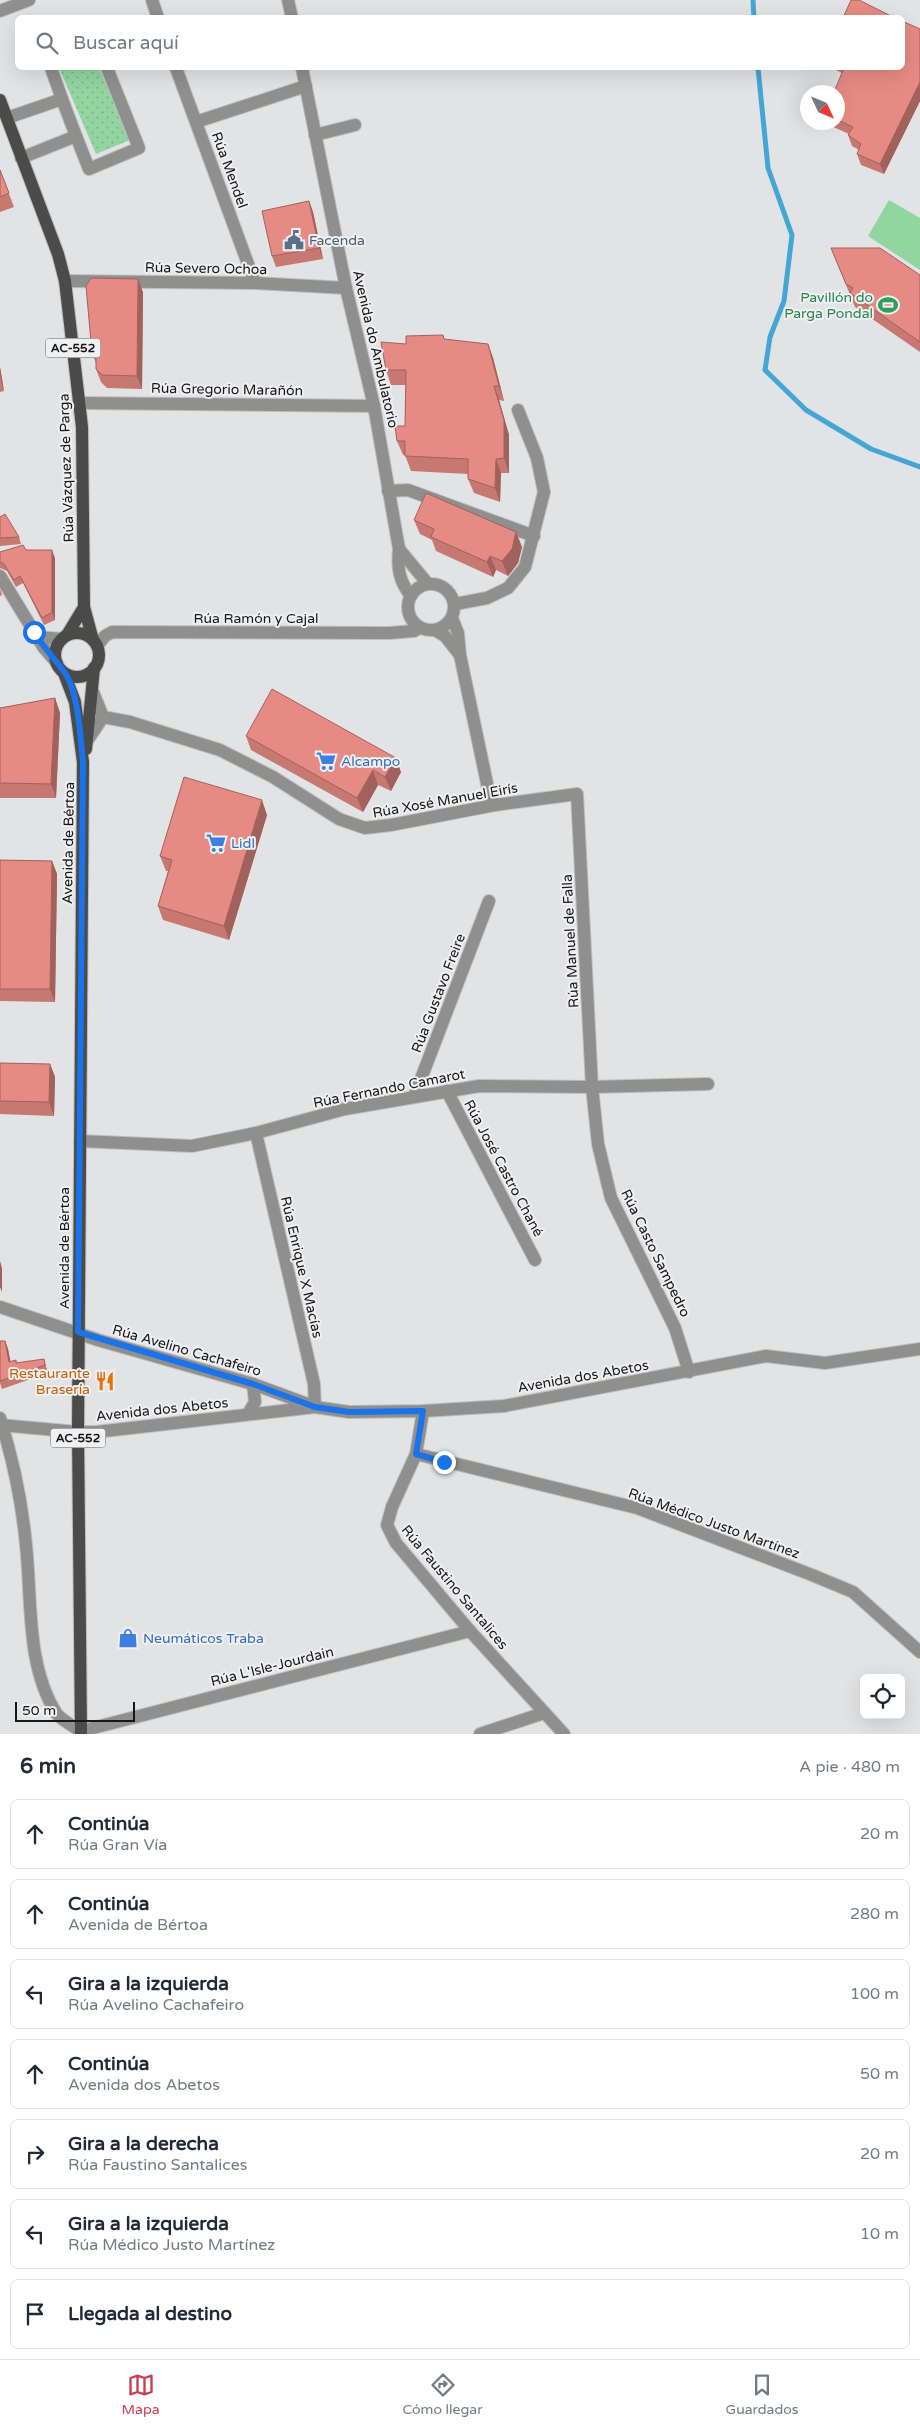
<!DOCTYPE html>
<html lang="es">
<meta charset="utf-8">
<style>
body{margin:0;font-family:"Varela Round",sans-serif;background:#f2f2f3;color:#1f2937}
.controls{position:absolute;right:15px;bottom:15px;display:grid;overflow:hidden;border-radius:8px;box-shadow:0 5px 20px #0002}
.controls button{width:45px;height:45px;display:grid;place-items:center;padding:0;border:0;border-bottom:1px solid #e0e1e3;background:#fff;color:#1f2937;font:25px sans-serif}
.compass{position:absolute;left:800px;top:85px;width:45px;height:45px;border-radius:50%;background:#fff;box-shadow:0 5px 20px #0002;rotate:134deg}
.scale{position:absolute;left:15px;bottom:12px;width:120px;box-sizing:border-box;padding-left:5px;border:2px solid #171718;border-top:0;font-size:14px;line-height:18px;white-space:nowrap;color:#171718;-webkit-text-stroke:4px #eff0f2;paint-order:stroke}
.stop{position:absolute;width:15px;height:15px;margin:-11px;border:4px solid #1a73e8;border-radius:50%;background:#fff}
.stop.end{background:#1a73e8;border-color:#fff;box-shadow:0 1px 5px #0008}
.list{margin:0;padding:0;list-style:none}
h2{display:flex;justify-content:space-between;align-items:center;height:65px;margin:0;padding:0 20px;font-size:21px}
h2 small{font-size:16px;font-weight:400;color:#747a83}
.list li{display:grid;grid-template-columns:32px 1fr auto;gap:15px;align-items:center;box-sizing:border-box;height:70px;margin:0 10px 10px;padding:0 10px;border:1px solid #e0e1e3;border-radius:8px}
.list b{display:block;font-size:19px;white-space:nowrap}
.list p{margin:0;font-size:16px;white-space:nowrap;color:#747a83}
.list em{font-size:16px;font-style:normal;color:#747a83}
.icon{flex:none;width:28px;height:28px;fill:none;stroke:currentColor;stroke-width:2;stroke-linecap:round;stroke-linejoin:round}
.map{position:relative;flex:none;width:920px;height:1734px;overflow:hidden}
.search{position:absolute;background:#fff;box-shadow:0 5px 20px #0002;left:15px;right:15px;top:15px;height:55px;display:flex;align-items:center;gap:12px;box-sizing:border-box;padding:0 18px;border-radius:8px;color:#747a83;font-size:19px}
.sheet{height:625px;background:#fff}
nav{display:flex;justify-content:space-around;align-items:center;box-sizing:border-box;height:70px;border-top:1px solid #e0e1e3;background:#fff;font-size:14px;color:#747a83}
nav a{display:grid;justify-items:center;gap:2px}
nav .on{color:#cb3b51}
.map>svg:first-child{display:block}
.grass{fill:url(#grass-dots)}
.pitch{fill:#92d5a1}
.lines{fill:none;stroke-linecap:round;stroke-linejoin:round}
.stream{stroke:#43a6d4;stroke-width:5}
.street-casing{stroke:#bdbec0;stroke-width:14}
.primary-casing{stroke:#bdbec0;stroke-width:14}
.street{stroke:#8f8f8e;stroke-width:12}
.primary{stroke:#4b4b49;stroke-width:12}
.wall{fill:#c67871}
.shaded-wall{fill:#a1615c}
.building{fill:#e68b83;stroke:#a1615c}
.route{stroke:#1a73e8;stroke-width:6}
.labels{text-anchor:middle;stroke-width:4;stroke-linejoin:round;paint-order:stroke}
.shield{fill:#eff0f2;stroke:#585859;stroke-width:1}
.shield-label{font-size:12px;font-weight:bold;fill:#171718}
.street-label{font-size:14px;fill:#171718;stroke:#eff0f2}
.service-label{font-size:14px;fill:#4e5e75;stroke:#eff0f2;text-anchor:start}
.leisure-label{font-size:14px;fill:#27864d;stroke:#eff0f2;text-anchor:end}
.shop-label{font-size:14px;fill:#366cbe;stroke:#eff0f2;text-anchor:start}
.food-label{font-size:14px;fill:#c56008;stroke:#eff0f2;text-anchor:end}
</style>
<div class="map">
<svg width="920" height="1734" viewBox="0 0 920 1734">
<defs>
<pattern id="grass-dots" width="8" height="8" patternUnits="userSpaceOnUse" patternTransform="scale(1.25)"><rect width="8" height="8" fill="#92d5a1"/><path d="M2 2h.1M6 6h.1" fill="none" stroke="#7db68a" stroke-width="1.8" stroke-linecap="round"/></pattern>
</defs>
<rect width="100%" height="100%" fill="#e2e3e5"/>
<!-- grass -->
<path class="grass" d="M 65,68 L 99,68 L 130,140 L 96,154 L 60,70 Z"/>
<!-- pitch -->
<path class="pitch" d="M 889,200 L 920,218 L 920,270 L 868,236 Z"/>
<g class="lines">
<!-- stream -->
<g class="stream">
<path d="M 753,0 L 754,18"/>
<path d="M 758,68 L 768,168 L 792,235 L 784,301 L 770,337 L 765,370 L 806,410 L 871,449 L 920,467"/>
</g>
<defs>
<g id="street">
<path d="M 152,0 L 158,18"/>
<path d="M 288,0 L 292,18"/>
<path d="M 0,11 L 29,0"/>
<path d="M 176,68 L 255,283"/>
<path d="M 302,68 L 346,288 L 374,406 L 399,549 C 397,568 399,581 411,596"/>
<path d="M 62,99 L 76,136"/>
<path d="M 7,118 L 62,99 L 51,68"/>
<path d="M 196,122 L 306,86"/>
<path d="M 315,135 L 355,125"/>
<path d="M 21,158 L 76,136 L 89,169 L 139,148 L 107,68"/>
<path d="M 65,281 L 255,283 L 346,288"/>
<path d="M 79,403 L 374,406"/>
<path d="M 388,491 L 408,490 L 534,536"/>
<path d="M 399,549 L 428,584"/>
<path d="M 0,576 L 44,648 L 57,663"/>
<circle cx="431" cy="607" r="23"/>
<path d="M 455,604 L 487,598 L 508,588 L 525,567 L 544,492 L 537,458 L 518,410"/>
<path d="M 452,618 L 458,633 L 460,655 L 489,793 L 495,805"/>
<path d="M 435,630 L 445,636 L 460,655"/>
<path d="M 37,637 L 62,639"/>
<path d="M 97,646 L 105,636 L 112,632 L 389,633 L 414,631 L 419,628"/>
<path d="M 93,692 L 103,717"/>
<path d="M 103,717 L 130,722 L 220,750 L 273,777 L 339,819 L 365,828 L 391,825 L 495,805 L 577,794 L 592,1087 L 598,1144 L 611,1198 L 675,1328 L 689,1372"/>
<path d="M 87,741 L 103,717"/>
<path d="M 447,1091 L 535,1260"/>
<path d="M 414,1097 L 489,901"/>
<path d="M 256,1133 L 314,1384 L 315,1407"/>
<path d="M 80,1141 L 192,1146 L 256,1133 L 345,1109 L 479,1086 L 592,1087 L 708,1084"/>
<path d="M 0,1307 L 98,1340 L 253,1384 L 313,1406"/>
<path d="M 423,1411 L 416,1454 L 392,1507 L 387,1525 L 396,1543 L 470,1631 L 564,1734"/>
<path d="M 248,1414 L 255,1402 L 253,1384"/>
<path d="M 0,1418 C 13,1459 22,1503 26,1545 C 32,1600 26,1665 56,1713 C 61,1720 73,1726 81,1731 L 470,1631"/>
<path d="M 0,1425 L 78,1432 L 96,1432 L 315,1407 L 349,1412 L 423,1411 L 504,1406 L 766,1356 L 825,1363 L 920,1349"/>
<path d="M 416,1454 L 637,1508 L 812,1575 L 853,1592 L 920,1652"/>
<path d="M 480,1734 L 544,1713"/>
</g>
<g id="primary">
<path d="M 0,100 L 58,254 L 65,281 L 82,427 L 84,607 L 93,640"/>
<circle cx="77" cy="655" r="22"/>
<path d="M 67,635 L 84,607"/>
<path d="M 64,673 L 75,702 L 83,762 L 78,1432 L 81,1734"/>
<path d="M 86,749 L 94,668"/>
</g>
</defs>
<!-- street casing -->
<use href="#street" class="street-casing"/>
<!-- primary casing -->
<use href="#primary" class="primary-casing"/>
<!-- street -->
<use href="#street" class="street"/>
<!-- primary -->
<use href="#primary" class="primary"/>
</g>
<!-- wall -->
<g class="wall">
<path d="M 920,29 L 920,101 L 884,174 L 861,165 L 857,154 L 859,150 L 852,146 L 848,135 L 849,134 L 829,125 L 829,122 L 838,122 L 838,92 L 842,73 L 832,68 L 902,68 Z"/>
<path d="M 0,170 L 14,207 L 0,212 Z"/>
<path d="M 309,201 L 313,212 L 323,259 L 276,267 L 272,256 Z"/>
<path d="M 831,248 L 920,275 L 920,352 L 855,307 Z"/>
<path d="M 143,292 L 142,389 L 107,388 L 101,382 L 96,369 L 96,363 L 92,353 Z"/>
<path d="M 443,335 L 445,340 L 488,344 L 493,358 L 504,401 L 499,400 L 509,435 L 509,473 L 501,473 L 500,502 L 474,493 L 468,479 L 468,474 L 411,471 L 405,455 L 403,455 L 397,441 L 405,426 L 406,385 L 391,385 L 386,370 Z"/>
<path d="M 0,367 L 4,391 L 0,392 Z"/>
<path d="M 0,517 L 19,537 L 21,544 L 0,546 Z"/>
<path d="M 414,520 L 516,532 L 522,547 L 518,563 L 508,576 L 496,570 L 493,577 L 436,551 L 432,540 L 420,534 Z"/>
<path d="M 26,550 L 55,558 L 55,620 L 44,625 L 23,583 L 16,587 L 7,571 L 0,568 L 0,552 Z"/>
<path d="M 0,589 L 2,595 L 0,596 Z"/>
<path d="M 55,698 L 60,713 L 56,798 L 0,798 L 0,708 Z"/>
<path d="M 246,736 L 401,772 L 391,791 L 378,785 L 363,812 L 251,750 Z"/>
<path d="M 267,815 L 229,940 L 163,920 L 158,906 L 168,871 L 166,871 L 160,856 Z"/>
<path d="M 0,860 L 52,861 L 57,874 L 55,1002 L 0,1001 Z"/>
<path d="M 0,1063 L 50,1064 L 55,1077 L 54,1116 L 0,1114 Z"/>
<path d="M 0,1341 L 5,1341 L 8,1349 L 10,1362 L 16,1360 L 17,1363 L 44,1359 L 48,1373 L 2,1389 L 0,1383 Z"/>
</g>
<!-- shaded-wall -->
<g class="shaded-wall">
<path d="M 920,82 L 920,101 L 884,174 L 880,164 Z"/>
<path d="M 309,201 L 313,212 L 323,259 L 319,248 Z"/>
<path d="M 138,279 L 143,292 L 142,389 L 137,376 Z"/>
<path d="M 488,344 L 493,358 L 504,401 L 499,386 Z"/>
<path d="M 0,367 L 4,391 L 2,384 L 0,375 Z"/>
<path d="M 494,386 L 499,400 L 509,435 L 509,473 L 504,458 Z"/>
<path d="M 496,459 L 501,473 L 500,502 L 495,488 Z"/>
<path d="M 516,532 L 522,547 L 518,563 L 508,576 L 502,561 Z"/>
<path d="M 52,550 L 55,558 L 55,620 L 52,612 Z"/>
<path d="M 490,556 L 496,570 L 493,577 L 487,562 Z"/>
<path d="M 55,698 L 60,713 L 56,798 L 51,784 Z"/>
<path d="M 396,758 L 401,772 L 391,791 L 385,777 Z"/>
<path d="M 373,770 L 378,785 L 363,812 L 357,798 Z"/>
<path d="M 262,800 L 267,815 L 229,940 L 224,926 Z"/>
<path d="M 52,861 L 57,874 L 55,1002 L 50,989 Z"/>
<path d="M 50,1064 L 55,1077 L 54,1116 L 49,1102 Z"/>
<path d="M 0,1261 L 2,1268 L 2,1292 L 0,1287 Z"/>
<path d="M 5,1341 L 8,1349 L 12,1369 L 9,1362 Z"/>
</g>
<!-- building -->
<g class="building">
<path d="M 851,0 L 859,0 L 895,18 L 843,18 Z"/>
<path d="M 902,21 L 920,29 L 920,82 L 880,164 L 857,154 L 861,144 L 848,135 L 853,127 L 838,120 L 838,92 L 834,92 L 844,68 L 902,68 Z"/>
<path d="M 0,170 L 9,193 L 0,197 Z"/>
<path d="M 309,201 L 319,248 L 272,256 L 262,211 Z"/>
<path d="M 831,248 L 880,248 L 920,275 L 920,342 L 850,293 L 853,288 L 846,284 Z"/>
<path d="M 91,278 L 138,279 L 137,376 L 102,375 L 96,369 L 96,353 L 92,353 L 86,286 Z"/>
<path d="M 443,335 L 444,339 L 488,344 L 499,386 L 494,386 L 504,420 L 504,458 L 496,459 L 495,488 L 468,479 L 468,459 L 405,456 L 405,441 L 397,441 L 395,426 L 405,426 L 406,370 L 386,370 L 381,342 L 406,344 L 406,336 Z"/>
<path d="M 426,493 L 516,532 L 512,549 L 502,561 L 490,556 L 487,562 L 431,537 L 434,529 L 414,520 Z"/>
<path d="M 5,514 L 19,537 L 0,538 L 0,517 Z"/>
<path d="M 23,545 L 26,550 L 52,550 L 52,612 L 42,618 L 20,576 L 14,580 L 4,564 L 0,562 L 0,552 Z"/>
<path d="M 272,689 L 396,758 L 385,777 L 373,770 L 357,798 L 246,736 Z"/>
<path d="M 55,698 L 51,784 L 0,783 L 0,708 Z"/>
<path d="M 184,777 L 262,800 L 224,926 L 158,906 L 172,860 L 160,856 Z"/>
<path d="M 0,860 L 52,861 L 50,989 L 0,989 Z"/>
<path d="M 0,1063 L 50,1064 L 49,1102 L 0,1101 Z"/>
<path d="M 0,1341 L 5,1341 L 9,1362 L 16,1360 L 16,1363 L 44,1359 L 45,1365 L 0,1381 Z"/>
</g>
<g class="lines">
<!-- route -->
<path class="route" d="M 34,632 C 43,647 55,659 65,673 C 79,694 80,736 83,762 L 78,1332 L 253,1384 L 315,1407 L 349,1412 L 423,1411 L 416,1454 L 444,1462"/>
</g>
<!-- icons -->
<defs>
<symbol id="civic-bare" viewBox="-9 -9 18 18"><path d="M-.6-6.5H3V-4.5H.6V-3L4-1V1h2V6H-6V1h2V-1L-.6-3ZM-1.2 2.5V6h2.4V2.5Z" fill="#5c6f8a" stroke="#eff0f2" stroke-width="2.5" paint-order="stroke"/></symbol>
<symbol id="stadium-bare" viewBox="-9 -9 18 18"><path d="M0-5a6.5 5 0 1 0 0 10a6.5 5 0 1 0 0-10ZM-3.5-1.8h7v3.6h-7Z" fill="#2e9e5b" stroke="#eff0f2" stroke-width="2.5" paint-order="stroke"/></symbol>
<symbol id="supermarket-bare" viewBox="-9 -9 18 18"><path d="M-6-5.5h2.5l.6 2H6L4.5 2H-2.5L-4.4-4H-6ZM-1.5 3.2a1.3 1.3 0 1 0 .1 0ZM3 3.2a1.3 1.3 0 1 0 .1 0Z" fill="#3f7fe0" stroke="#eff0f2" stroke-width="2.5" paint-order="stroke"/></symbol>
<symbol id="restaurant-bare" viewBox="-9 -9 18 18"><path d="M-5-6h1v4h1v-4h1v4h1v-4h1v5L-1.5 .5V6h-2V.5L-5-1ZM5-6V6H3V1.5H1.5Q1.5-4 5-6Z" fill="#e8710a" stroke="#eff0f2" stroke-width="2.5" paint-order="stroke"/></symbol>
<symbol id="shop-bare" viewBox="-9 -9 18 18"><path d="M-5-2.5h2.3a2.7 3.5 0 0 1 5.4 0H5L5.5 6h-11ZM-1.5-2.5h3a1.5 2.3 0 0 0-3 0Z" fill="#3f7fe0" stroke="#eff0f2" stroke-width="2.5" paint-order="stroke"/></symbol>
</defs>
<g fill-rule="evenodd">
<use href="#civic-bare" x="280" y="226" width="28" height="28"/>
<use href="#stadium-bare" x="874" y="291" width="28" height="28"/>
<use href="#supermarket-bare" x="312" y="747" width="28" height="28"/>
<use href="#supermarket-bare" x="202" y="829" width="28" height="28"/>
<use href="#restaurant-bare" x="91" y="1367" width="28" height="28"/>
<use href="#shop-bare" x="114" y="1624" width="28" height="28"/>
</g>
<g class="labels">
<!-- shield labels -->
<g class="shield">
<rect x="45.5" y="338.5" width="55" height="19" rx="4"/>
<rect x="50.5" y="1428.5" width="55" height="19" rx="4"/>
</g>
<g class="shield-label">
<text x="73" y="352">AC-552</text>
<text x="78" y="1442">AC-552</text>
</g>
<!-- street labels -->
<g class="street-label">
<text transform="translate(230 170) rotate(70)" y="5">Rúa Mendel</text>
<text transform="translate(206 268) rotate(1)" y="5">Rúa Severo Ochoa</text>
<text transform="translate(376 349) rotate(77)" y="5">Avenida do Ambulatorio</text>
<text transform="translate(227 389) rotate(1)" y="5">Rúa Gregorio Marañón</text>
<text transform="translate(66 468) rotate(-92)" y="5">Rúa Vázquez de Parga</text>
<text x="256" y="623">Rúa Ramón y Cajal</text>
<text transform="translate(445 800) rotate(-10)" y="5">Rúa Xosé Manuel Eirís</text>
<text transform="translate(68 843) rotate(-89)" y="5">Avenida de Bértoa</text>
<text transform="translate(570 941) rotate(-93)" y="5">Rúa Manuel de Falla</text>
<text transform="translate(438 993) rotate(-69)" y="5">Rúa Gustavo Freire</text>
<text transform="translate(389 1088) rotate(-11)" y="5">Rúa Fernando Camarot</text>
<text transform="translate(504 1168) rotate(62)" y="5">Rúa José Castro Chané</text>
<text transform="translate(64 1248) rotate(-90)" y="5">Avenida de Bértoa</text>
<text transform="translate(656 1253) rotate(64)" y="5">Rúa Casto Sampedro</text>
<text transform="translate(302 1267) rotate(77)" y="5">Rúa Enrique X Macías</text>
<text transform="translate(187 1350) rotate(16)" y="5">Rúa Avelino Cachafeiro</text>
<text transform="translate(583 1376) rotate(-10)" y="5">Avenida dos Abetos</text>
<text transform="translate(162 1409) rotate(-6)" y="5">Avenida dos Abetos</text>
<text transform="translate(714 1523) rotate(20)" y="5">Rúa Médico Justo Martínez</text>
<text transform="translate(455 1587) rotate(50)" y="5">Rúa Faustino Santalices</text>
<text transform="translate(272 1666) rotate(-14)" y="5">Rúa L'Isle-Jourdain</text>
</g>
<!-- service labels -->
<g class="service-label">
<text x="309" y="245">Facenda</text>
</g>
<!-- leisure labels -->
<g class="leisure-label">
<text x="873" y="302">Pavillón do<tspan x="873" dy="16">Parga Pondal</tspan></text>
</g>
<!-- shop labels -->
<g class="shop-label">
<text x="341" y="766">Alcampo</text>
<text x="231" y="848">Lidl</text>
<text x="143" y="1643">Neumáticos Traba</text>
</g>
<!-- food labels -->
<g class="food-label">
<text x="90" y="1378">Restaurante<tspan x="90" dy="16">Brasería</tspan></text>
</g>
</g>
</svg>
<div class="controls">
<button><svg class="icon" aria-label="locate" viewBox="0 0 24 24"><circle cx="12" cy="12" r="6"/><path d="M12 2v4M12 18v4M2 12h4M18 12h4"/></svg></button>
</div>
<svg class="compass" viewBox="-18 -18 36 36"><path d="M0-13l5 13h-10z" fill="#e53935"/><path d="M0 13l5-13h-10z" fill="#747a83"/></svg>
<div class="scale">50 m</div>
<div class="stop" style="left:34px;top:632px"></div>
<div class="stop end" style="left:444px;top:1462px"></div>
<div class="search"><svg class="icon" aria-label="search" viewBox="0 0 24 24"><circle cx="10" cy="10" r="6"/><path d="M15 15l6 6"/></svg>Buscar aquí</div>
</div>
<section class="sheet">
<h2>6 min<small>A pie · 480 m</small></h2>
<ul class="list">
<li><svg class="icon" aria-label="ahead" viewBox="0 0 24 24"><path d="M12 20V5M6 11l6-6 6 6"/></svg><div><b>Continúa</b><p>Rúa Gran Vía</p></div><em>20 m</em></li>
<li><svg class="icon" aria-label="ahead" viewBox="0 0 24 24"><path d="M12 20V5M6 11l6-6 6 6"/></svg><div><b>Continúa</b><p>Avenida de Bértoa</p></div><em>280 m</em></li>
<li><svg class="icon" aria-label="left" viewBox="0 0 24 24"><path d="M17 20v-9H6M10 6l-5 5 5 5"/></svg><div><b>Gira a la izquierda</b><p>Rúa Avelino Cachafeiro</p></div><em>100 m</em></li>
<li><svg class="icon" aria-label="ahead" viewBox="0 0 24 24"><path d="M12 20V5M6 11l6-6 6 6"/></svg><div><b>Continúa</b><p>Avenida dos Abetos</p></div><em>50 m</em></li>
<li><svg class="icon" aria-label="right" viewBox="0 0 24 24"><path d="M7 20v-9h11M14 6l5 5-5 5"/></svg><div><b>Gira a la derecha</b><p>Rúa Faustino Santalices</p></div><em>20 m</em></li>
<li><svg class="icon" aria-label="left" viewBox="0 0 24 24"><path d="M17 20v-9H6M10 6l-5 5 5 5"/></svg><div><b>Gira a la izquierda</b><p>Rúa Médico Justo Martínez</p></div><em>10 m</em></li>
<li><svg class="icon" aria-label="arrive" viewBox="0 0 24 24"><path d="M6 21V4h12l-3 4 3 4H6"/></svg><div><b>Llegada al destino</b></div></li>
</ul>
</section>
<nav>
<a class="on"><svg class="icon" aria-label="map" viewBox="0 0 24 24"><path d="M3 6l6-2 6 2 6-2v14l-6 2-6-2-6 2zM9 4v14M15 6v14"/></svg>Mapa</a>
<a><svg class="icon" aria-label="directions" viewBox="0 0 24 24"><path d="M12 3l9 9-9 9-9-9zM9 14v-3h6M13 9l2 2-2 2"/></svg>Cómo llegar</a>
<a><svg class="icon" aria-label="saved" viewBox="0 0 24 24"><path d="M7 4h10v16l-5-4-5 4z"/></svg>Guardados</a>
</nav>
